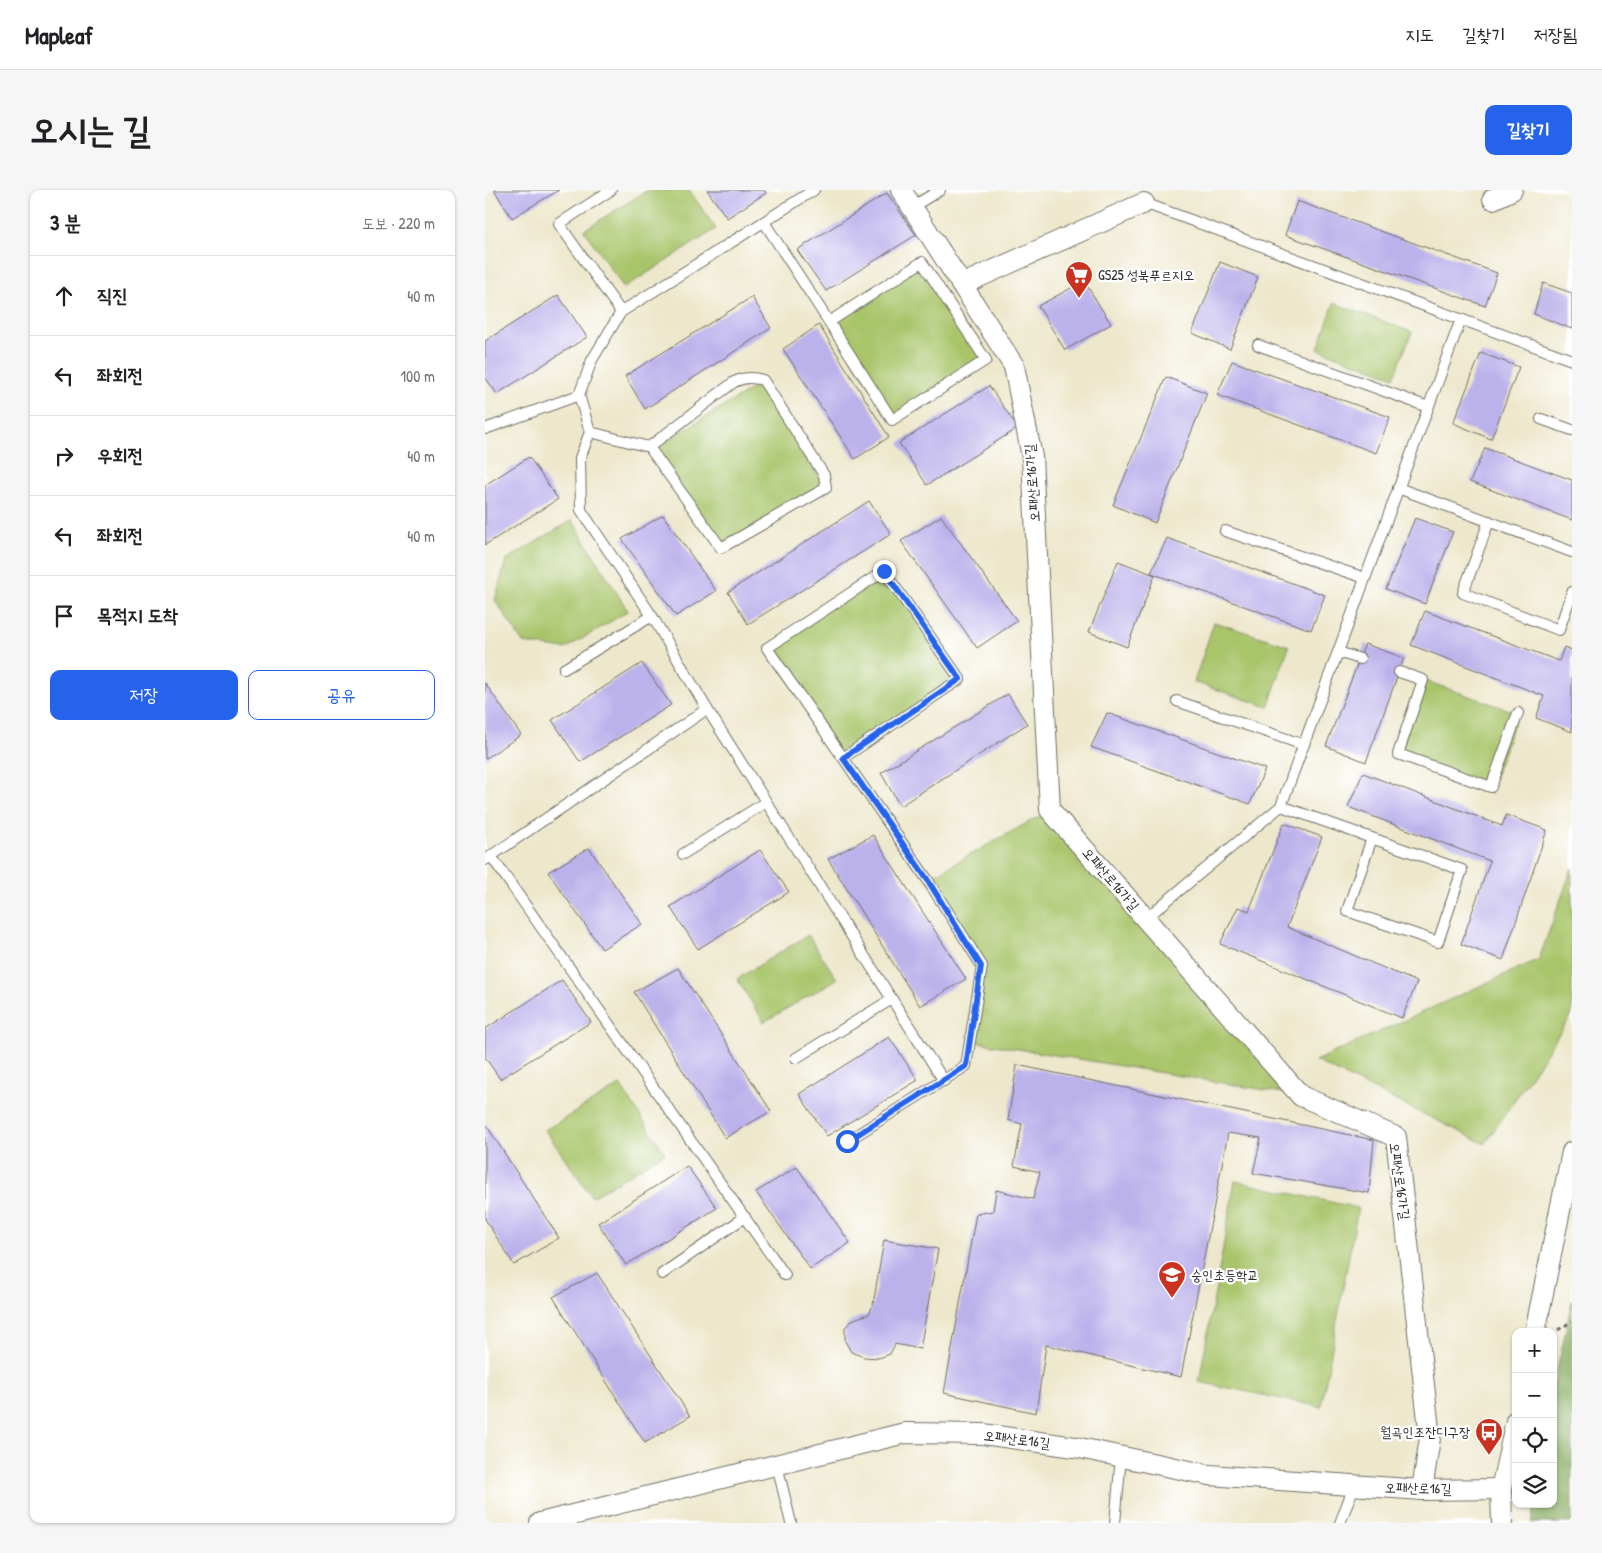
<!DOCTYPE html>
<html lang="ko">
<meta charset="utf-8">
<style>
body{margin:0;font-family:"Patrick Hand","Poor Story",sans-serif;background:#f6f6f6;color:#202124}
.controls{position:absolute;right:15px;bottom:15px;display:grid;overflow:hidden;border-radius:10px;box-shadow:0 1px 4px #0004}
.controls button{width:45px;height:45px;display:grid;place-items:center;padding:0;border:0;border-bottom:1px solid #e0e0e0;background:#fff;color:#202124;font:25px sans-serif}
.stop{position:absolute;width:15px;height:15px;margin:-11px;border:4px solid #2563eb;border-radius:50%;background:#fff}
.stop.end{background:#2563eb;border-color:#fff;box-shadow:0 1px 5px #0008}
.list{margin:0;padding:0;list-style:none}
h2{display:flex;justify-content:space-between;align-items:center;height:65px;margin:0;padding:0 20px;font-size:21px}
h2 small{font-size:16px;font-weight:400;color:#757577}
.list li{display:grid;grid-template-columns:32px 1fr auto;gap:15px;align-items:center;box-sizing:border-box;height:80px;padding:0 20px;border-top:1px solid #e0e0e0}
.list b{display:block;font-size:19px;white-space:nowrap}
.list em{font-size:16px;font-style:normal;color:#757577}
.actions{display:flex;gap:10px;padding:15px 20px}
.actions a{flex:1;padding:11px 0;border:1px solid #2563eb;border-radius:10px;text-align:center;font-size:18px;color:#2563eb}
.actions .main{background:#2563eb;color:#fff}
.icon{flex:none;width:28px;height:28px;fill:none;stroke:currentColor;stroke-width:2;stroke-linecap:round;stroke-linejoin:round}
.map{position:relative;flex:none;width:1087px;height:1333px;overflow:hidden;border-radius:10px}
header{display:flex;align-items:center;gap:30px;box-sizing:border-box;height:70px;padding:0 25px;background:#fff;border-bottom:1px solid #e0e0e0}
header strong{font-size:24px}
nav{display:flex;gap:28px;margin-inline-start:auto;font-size:18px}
.intro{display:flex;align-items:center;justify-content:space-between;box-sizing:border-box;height:120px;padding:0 30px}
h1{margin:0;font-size:35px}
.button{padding:12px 22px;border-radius:10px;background:#2563eb;color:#fff;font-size:18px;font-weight:700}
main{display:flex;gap:30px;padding:0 30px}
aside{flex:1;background:#fff;border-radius:10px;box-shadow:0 1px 4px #0004}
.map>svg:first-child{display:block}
.green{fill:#a9c56b;stroke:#6a784b}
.forest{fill:#86aa5f;stroke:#586a45}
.building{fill:#bbb1eb}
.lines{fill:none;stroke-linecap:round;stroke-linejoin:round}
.service-casing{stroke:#6f6d63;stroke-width:12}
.minor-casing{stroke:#6f6d63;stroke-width:22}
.path{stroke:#6f6d63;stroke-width:3;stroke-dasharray:4 4;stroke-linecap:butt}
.service{stroke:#fff;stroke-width:10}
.minor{stroke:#fff;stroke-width:20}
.route{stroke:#2563eb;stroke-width:6}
.labels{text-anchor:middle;stroke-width:4.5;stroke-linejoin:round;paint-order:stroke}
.poi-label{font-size:14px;fill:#2b2b2b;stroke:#fff;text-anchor:start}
.street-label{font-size:14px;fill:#2b2b2b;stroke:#fff}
</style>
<header>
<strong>Mapleaf</strong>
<nav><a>지도</a><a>길찾기</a><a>저장됨</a></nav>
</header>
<div class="intro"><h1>오시는 길</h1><a class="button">길찾기</a></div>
<main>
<aside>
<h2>3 분<small>도보 · 220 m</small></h2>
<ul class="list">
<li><svg class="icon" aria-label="ahead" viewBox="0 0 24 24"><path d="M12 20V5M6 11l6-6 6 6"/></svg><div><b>직진</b></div><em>40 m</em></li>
<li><svg class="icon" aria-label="left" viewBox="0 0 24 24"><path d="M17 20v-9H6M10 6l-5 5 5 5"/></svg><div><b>좌회전</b></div><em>100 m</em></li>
<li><svg class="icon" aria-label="right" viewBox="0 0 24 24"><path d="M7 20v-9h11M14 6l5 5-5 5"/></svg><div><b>우회전</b></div><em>40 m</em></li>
<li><svg class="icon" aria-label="left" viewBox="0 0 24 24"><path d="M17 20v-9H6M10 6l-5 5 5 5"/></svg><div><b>좌회전</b></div><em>40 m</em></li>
<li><svg class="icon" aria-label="arrive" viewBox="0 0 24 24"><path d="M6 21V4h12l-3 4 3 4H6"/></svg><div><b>목적지 도착</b></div></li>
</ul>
<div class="actions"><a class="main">저장</a><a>공유</a></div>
</aside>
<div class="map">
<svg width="1087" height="1333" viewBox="0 0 1087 1333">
<rect width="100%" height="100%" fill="#fff"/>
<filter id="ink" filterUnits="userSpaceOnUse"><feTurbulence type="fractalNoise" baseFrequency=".02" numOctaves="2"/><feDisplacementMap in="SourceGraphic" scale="10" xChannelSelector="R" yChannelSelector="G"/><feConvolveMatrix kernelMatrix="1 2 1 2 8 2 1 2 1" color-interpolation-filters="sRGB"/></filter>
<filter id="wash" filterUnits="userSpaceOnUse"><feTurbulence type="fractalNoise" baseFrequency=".0096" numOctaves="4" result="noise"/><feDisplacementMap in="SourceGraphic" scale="20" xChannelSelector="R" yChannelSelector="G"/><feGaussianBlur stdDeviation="1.12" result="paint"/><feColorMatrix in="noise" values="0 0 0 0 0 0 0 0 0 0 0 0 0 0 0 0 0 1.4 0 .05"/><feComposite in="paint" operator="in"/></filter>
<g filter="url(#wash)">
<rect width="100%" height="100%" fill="#ede7cb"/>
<!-- green -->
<g class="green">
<path d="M 163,0 L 204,0 L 231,39 L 139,98 L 99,40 Z"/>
<path d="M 437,72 L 501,170 L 407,230 L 344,132 Z"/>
<path d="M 849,113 L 927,142 L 909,187 L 833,159 Z"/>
<path d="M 275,194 L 340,296 L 236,356 L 169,258 Z"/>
<path d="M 87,330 L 143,421 L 80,459 L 38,453 L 10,410 L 21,370 Z"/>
<path d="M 399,381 L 475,489 L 358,568 L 282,458 Z"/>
<path d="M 729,432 L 804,456 L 783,517 L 709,492 Z"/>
<path d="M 938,490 L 1033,523 L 1006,597 L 913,564 Z"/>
<path d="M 565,620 L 816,906 L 485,851 L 496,776 L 442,689 Z"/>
<path d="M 1087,678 L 1087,825 L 1000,954 L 830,871 L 1054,769 Z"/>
<path d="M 323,745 L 352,789 L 279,832 L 252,789 Z"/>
<path d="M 135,895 L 180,963 L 107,1007 L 60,940 Z"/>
<path d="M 750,991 L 873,1018 L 836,1217 L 714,1192 Z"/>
</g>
<!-- forest -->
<path class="forest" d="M 1087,1111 L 1087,1333 L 1047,1333 L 1050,1314 L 1068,1314 L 1068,1198 Z"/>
<g id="blocks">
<!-- building -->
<g class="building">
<path d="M 9,0 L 74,0 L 27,28 Z"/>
<path d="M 222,0 L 279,0 L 281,3 L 242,28 Z"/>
<path d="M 402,3 L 431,45 L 341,101 L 312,60 Z"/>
<path d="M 812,11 L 1012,83 L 1000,116 L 800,45 Z"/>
<path d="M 735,72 L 773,87 L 745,159 L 707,143 Z"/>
<path d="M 599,91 L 626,134 L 580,160 L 553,116 Z"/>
<path d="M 1058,93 L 1087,103 L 1087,139 L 1049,124 Z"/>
<path d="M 73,105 L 102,147 L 12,204 L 0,187 L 0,151 Z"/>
<path d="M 267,107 L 286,138 L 160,219 L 140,186 Z"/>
<path d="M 334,135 L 404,247 L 370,269 L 298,159 Z"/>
<path d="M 996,163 L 1034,177 L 1006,249 L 968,233 Z"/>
<path d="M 747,171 L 905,227 L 891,263 L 732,205 Z"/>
<path d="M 681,187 L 722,203 L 670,333 L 628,315 Z"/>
<path d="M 504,196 L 533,238 L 442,295 L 414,253 Z"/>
<path d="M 1000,258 L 1087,290 L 1087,330 L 985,292 Z"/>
<path d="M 44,267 L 73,309 L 0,355 L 0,295 Z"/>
<path d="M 384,311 L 406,344 L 263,434 L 243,402 Z"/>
<path d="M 178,325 L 231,401 L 191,426 L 137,349 Z"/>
<path d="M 456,326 L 532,431 L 492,458 L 416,351 Z"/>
<path d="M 930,328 L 968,342 L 940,414 L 901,399 Z"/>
<path d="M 682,348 L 840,405 L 826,440 L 666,383 Z"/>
<path d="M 633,371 L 670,385 L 642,457 L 604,442 Z"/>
<path d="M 940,421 L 1074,471 L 1079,457 L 1087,460 L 1087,542 L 1051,528 L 1059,506 L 926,455 Z"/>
<path d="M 880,454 L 919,468 L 881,572 L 841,556 Z"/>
<path d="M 157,473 L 186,515 L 95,572 L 67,530 Z"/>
<path d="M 0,493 L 36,545 L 0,569 Z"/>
<path d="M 523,504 L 542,534 L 415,616 L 396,583 Z"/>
<path d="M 622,523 L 780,579 L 765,614 L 606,557 Z"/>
<path d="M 878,583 L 1017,636 L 1021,625 L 1062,640 L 1018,770 L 976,754 L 1005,671 L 863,617 Z"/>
<path d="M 799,633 L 837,647 L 802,737 L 932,792 L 917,828 L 735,754 L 753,717 L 764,721 Z"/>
<path d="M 388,645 L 481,789 L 435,816 L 343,669 Z"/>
<path d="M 104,658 L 157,734 L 117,759 L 63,682 Z"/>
<path d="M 275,660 L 304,702 L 213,759 L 185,717 Z"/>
<path d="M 193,778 L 286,921 L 240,948 L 149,802 Z"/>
<path d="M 77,790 L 106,832 L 15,889 L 0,867 L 0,839 Z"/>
<path d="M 404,847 L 433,890 L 342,946 L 314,904 Z"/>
<path d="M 532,875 L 889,950 L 884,1003 L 768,983 L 776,948 L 743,943 L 696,1187 L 561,1155 L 551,1223 L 459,1203 L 491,1024 L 508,1021 L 511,1000 L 548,1009 L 555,982 L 529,976 L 537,934 L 523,930 Z"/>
<path d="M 0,933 L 74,1048 L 29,1075 L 0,1029 Z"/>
<path d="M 202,976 L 232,1018 L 141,1075 L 113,1033 Z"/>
<path d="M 312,977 L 365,1053 L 325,1079 L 271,1002 Z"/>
<path d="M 399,1050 L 453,1059 L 435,1159 L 410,1154 L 405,1164 L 394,1168 L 379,1167 L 366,1162 L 360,1151 L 360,1137 L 369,1129 L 384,1124 L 388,1115 Z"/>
<path d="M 112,1083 L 205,1226 L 160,1253 L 68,1107 Z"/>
</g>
</g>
</g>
<g filter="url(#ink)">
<use href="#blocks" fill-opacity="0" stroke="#6f6d63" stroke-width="1"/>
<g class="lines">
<defs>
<g id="service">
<path d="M 126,0 L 74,34 L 136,122"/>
<path d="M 329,0 L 136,122 L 107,170 L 94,205 L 105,242 L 95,268 L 96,320 L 167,426 L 222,519 L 459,891"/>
<path d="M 659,13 L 1087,170"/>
<path d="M 427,17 L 455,0"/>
<path d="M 279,32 L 344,132 L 437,72 L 501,170 L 407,230 L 344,132"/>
<path d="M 773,155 L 943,217"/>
<path d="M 1056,229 L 1087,240"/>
<path d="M 0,239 L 94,205"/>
<path d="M 105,242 L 164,257 L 236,358 L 341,298 L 339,285 L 278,190 C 267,187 260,187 249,192 L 164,257"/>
<path d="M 913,298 L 1087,362"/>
<path d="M 1004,331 L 978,403 L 1074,440 L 1087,402"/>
<path d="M 740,341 L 880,388"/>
<path d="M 853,462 L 875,469"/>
<path d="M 79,479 L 167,426"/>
<path d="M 914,482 L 938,490 L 913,564 L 1006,597 L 1033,523"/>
<path d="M 692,511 L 819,555"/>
<path d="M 358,568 L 475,489 L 399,381 L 282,458 L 442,689 L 497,776 L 481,876 L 362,951"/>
<path d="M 796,616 L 977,680 L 953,752 L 862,721 L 887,648"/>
<path d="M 198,664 L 281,612"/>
<path d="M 6,666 L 300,1085"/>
<path d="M 0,670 L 222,519"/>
<path d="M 660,729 L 796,616 L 976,129"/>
<path d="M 311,868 L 407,809"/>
<path d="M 177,1084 L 260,1027"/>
<path d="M 292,1275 L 306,1333"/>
<path d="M 630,1333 L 636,1267"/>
<path d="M 855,1333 L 869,1296"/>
</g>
<g id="minor">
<path d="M 416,0 L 529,176 L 547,267 L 565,620 L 816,906 L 911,947 L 945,1248 L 937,1300"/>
<path d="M 1008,9 L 1027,0"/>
<path d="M 476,95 L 659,13"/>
<path d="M 1050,1142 L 1087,962"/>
<path d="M 55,1333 L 420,1243 L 498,1244 L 590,1257 L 724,1285 L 937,1300 L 1016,1299"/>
<path d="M 1017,1333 L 1016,1299 L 1031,1231"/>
</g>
</defs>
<!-- service casing -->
<use href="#service" class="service-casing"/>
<!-- minor casing -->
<use href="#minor" class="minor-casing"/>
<!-- path -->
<path class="path" d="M 1073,1140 L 1087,1131"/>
<!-- service -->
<use href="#service" class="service"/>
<!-- minor -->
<use href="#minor" class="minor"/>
</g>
</g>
<g class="lines" filter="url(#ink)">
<!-- route -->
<path class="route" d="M 362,951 L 481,876 L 496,776 L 442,689 L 358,568 L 475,489 L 399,381"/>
</g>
<!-- icons -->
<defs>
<symbol id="supermarket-pin" viewBox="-11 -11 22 30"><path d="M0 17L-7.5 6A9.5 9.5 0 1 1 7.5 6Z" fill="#c8321e" stroke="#fff"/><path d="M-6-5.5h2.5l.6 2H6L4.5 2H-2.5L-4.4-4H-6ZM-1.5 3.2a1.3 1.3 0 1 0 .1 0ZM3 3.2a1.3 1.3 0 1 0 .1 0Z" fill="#fff"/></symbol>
<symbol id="school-pin" viewBox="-11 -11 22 30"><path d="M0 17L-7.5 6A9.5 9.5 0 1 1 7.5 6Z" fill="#c8321e" stroke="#fff"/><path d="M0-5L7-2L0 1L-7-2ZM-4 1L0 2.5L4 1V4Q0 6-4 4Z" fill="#fff"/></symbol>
<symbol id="bus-pin" viewBox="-11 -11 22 30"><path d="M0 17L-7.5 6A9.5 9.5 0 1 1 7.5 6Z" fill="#c8321e" stroke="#fff"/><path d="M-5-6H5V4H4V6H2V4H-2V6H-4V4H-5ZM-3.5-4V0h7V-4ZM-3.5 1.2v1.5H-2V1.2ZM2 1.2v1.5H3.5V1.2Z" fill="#fff"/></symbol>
</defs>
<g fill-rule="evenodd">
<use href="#supermarket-pin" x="578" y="69" width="32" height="43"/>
<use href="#school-pin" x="671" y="1069" width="32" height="43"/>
<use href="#bus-pin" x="988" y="1226" width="32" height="43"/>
</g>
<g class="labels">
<!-- poi labels -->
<g class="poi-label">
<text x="613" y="90">GS25 성북푸르지오</text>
<text x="706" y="1090">숭인초등학교</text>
<text x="985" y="1247" text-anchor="end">월곡인조잔디구장</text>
</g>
<!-- street labels -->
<g class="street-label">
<text transform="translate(547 293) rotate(-94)" y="5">오패산로16가길</text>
<text transform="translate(626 689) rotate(49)" y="5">오패산로16가길</text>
<text transform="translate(915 991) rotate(82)" y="5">오패산로16가길</text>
<text transform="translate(532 1249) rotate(7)" y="5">오패산로16길</text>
<text transform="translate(933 1298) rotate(1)" y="5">오패산로16길</text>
</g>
</g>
</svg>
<div class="controls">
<button>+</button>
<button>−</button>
<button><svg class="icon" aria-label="locate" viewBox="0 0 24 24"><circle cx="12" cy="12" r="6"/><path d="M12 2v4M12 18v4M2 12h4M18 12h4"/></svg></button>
<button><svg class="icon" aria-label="layers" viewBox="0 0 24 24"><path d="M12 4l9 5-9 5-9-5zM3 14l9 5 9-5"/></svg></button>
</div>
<div class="stop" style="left:362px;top:951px"></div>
<div class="stop end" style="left:399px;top:381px"></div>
</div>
</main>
